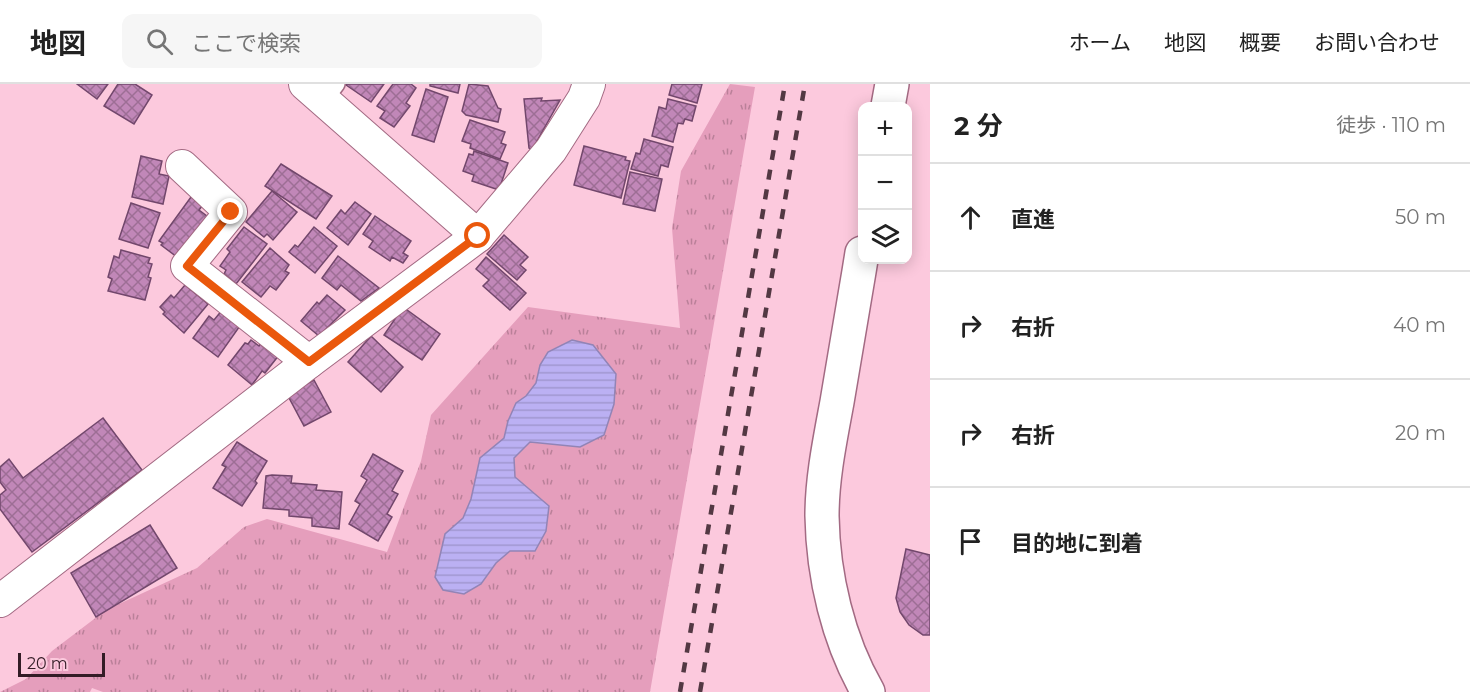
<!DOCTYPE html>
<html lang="ja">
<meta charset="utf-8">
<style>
body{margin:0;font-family:Montserrat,"Noto Sans JP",sans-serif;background:#f6f6f6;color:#222}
.controls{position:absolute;right:18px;top:18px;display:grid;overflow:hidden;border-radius:12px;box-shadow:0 3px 15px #0003}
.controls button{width:54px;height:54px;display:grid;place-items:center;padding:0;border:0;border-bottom:2px solid #e0e0e0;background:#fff;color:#222;font:30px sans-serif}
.scale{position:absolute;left:18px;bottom:15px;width:87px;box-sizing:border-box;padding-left:6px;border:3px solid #331c26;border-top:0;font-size:16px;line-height:21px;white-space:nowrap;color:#331c26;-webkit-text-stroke:4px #fcc9dd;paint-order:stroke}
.stop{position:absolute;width:18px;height:18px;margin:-14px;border:4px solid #ea580c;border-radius:50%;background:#fff}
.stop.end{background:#ea580c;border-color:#fff;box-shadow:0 2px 6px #0008}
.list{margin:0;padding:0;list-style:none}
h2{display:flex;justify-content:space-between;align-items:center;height:78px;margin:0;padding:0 24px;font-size:26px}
h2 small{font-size:20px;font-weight:400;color:#767676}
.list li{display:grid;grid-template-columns:39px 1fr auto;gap:18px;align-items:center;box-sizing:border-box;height:108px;padding:0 24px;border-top:2px solid #e0e0e0}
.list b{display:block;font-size:22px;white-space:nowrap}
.list em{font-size:20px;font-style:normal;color:#767676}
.icon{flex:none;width:33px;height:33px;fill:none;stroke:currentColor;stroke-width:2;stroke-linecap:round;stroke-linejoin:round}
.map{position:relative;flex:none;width:930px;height:608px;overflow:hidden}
header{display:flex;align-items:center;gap:36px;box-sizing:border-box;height:84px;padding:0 30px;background:#fff;border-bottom:2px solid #e0e0e0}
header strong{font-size:28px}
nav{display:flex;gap:33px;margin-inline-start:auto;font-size:21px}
.search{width:420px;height:54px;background:#f6f6f6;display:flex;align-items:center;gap:15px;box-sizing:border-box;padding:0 21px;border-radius:12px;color:#767676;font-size:22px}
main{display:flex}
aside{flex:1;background:#fff}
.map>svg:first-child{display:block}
.grass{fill:url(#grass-tufts)}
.water{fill:url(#water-rules);stroke:#9284b6;stroke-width:1.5}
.building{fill:url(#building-cross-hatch);stroke:#72476c;stroke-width:1.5}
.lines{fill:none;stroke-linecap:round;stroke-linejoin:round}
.service-casing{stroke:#a36a83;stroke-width:18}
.minor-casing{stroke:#a36a83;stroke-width:34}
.tertiary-casing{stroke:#a36a83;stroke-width:36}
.service{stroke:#fff;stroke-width:15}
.minor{stroke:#fff;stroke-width:32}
.tertiary{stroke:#fff;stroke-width:33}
.rail{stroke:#533843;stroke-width:4.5;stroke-dasharray:10 10;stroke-linecap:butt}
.route{stroke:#ea580c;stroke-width:8}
</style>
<header>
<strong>地図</strong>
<div class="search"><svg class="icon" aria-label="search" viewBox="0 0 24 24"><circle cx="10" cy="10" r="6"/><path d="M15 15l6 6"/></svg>ここで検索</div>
<nav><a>ホーム</a><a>地図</a><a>概要</a><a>お問い合わせ</a></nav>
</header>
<main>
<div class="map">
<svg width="930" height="608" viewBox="0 0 930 608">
<defs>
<pattern id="grass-tufts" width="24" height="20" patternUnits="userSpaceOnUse" patternTransform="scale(1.5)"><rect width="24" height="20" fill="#e59ebc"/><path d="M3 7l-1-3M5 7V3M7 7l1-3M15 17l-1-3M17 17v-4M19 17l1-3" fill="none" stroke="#ba8099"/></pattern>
<pattern id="water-rules" width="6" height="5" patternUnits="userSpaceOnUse" patternTransform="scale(1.5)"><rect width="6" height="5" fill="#bbb0f3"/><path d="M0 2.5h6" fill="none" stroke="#a197d0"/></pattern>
<pattern id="building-cross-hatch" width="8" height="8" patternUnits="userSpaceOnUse" patternTransform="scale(1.5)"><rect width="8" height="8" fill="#c187b8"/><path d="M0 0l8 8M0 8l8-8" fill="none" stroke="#9d6e95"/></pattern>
</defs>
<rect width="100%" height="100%" fill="#fcc9dd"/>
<!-- grass -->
<path class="grass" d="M 730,0 L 755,3 L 650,608 L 103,608 L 92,604 L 90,608 L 0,608 L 26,595 L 52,567 L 106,526 L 197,484 L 244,443 L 267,435 L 387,468 L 421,377 L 431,331 L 528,223 L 680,244 L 672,144 L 681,87 Z"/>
<!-- water -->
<path class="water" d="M 572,256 L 593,261 L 616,290 L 614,320 L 604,351 L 580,363 L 530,358 L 514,374 L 515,393 L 549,422 L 546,447 L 535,467 L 510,467 L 496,479 L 481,500 L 464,510 L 443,506 L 435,493 L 445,450 L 463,434 L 471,415 L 480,374 L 504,354 L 508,337 L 516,319 L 526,312 L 536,299 L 540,281 L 548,268 Z"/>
<!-- building -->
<g class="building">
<path d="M 77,0 L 108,0 L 97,15 Z"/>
<path d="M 118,0 L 135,0 L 152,11 L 134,40 L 104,22 Z"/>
<path d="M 347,0 L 384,0 L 371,18 L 346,1 Z"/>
<path d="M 393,0 L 411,0 L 416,4 L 406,19 L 410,22 L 394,43 L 380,34 L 385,27 L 377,22 Z"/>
<path d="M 430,0 L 460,0 L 458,9 L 430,2 Z"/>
<path d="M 469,0 L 488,2 L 498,24 L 501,25 L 498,38 L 466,31 L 462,27 Z"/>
<path d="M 672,0 L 702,0 L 697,19 L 669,11 Z"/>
<path d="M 426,5 L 448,13 L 434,58 L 412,51 Z"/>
<path d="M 542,14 L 541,17 L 560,16 L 532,66 L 529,64 L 524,15 Z"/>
<path d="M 668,15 L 696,22 L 692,37 L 685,35 L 683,40 L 678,39 L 673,58 L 652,52 L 659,23 L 666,25 Z"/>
<path d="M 470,36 L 505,48 L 501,59 L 506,61 L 500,75 L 470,64 L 471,60 L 462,57 Z"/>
<path d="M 644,55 L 673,63 L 668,83 L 661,81 L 658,92 L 631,85 L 636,69 L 640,70 Z"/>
<path d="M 584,62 L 626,73 L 625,76 L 630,77 L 621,114 L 574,101 Z"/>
<path d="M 474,67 L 508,79 L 499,106 L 472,97 L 474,91 L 463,87 L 469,70 L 473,71 Z"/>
<path d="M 141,72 L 162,77 L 159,90 L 169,92 L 163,120 L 132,113 Z"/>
<path d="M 281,80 L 332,112 L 316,135 L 265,102 Z"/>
<path d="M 630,88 L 662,95 L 655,127 L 623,120 Z"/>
<path d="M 272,107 L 297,128 L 273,156 L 267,150 L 264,153 L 246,138 Z"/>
<path d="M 191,113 L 203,121 L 199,126 L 211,135 L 177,173 L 161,161 L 163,159 L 159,157 Z"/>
<path d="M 355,118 L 371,130 L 348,161 L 327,144 L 341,126 L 345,130 Z"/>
<path d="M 131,119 L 160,129 L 148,164 L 119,155 Z"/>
<path d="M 375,132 L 411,157 L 403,169 L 408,172 L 403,179 L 392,173 L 390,177 L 369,163 L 373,157 L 363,150 Z"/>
<path d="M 244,143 L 267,160 L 236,200 L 224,190 L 226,186 L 220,182 L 230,168 L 227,165 Z"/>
<path d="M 314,143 L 337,162 L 315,189 L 289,168 L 295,161 L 298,163 Z"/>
<path d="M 504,151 L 528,173 L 520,181 L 526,186 L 517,196 L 487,170 Z"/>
<path d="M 270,164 L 289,181 L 285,187 L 289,189 L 276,206 L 270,202 L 261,213 L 242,198 Z"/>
<path d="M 121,166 L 150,174 L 148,179 L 152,180 L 148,193 L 151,194 L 145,216 L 108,207 L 112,195 L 108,193 L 114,172 L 119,174 Z"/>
<path d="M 338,172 L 379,204 L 361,217 L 341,201 L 337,206 L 322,194 Z"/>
<path d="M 486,173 L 526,209 L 510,226 L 483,202 L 489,196 L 476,185 Z"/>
<path d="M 185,201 L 208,220 L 184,249 L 163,230 L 165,228 L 160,223 L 171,211 L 174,214 Z"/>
<path d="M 327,211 L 345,226 L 319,252 L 301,237 L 317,218 L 319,220 Z"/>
<path d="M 403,223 L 440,250 L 422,276 L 384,251 Z"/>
<path d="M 223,225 L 242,239 L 218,273 L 193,254 L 209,232 L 214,236 Z"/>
<path d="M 371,252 L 403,283 L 381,308 L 348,278 Z"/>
<path d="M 251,256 L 259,262 L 262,257 L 279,271 L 265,289 L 262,287 L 252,301 L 228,281 L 245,259 L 248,260 Z"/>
<path d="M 314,296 L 331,328 L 304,342 L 287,310 Z"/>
<path d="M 103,334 L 142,386 L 32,468 L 0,425 L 0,411 L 6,406 L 0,398 L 0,383 L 9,375 L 23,394 Z"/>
<path d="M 237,358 L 267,377 L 255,397 L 257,399 L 242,422 L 213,404 L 226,383 L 222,381 Z"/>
<path d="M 373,370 L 403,387 L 392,407 L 398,410 L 387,430 L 392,433 L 378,457 L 349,440 L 360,420 L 355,417 L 367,396 L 361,392 Z"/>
<path d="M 272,391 L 292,392 L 291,399 L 317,401 L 316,406 L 342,408 L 339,445 L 312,442 L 312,434 L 289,432 L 289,426 L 263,424 L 266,392 Z"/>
<path d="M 150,441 L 177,484 L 96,533 L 71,489 Z"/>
<path d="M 906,465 L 930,471 L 930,551 L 923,551 L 909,541 L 900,528 L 896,514 Z"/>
</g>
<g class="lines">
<defs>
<path id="service" d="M 325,16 L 337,0"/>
<g id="minor">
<path d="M 305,0 L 478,152"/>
<path d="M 182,82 L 231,128 L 187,182 L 309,278"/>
<path d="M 0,517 L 309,278 L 478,152 L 551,66 L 584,14 L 589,0"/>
</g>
<g id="tertiary">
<path d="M 888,22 L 892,0"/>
<path d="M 862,169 C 854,219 845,269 837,318 C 830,356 822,394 822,432 C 823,492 838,556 868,608"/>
</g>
</defs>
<!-- service casing -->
<use href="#service" class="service-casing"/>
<!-- minor casing -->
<use href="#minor" class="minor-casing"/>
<!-- tertiary casing -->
<use href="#tertiary" class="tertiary-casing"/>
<!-- service -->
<use href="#service" class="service"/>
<!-- minor -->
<use href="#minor" class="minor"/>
<!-- tertiary -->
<use href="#tertiary" class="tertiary"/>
<!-- rail -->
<g class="rail">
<path d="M 680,608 L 785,0"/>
<path d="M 700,608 L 805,0"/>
</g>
</g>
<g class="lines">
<!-- route -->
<path class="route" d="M 231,128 L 187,182 L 309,278 L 478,152"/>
</g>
</svg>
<div class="controls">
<button>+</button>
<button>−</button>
<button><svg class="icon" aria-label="layers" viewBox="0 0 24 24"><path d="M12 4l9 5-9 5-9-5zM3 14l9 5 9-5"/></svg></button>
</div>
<div class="scale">20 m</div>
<div class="stop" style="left:478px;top:152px"></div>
<div class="stop end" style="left:231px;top:128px"></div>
</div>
<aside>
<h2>2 分<small>徒歩 · 110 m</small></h2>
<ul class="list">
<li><svg class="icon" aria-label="ahead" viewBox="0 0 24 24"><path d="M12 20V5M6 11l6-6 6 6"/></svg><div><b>直進</b></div><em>50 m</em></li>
<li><svg class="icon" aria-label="right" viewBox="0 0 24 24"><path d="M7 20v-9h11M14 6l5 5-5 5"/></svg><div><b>右折</b></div><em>40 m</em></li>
<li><svg class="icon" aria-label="right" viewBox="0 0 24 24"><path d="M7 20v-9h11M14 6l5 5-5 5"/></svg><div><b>右折</b></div><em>20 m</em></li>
<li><svg class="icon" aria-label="arrive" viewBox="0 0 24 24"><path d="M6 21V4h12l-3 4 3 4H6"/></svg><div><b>目的地に到着</b></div></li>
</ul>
</aside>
</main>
